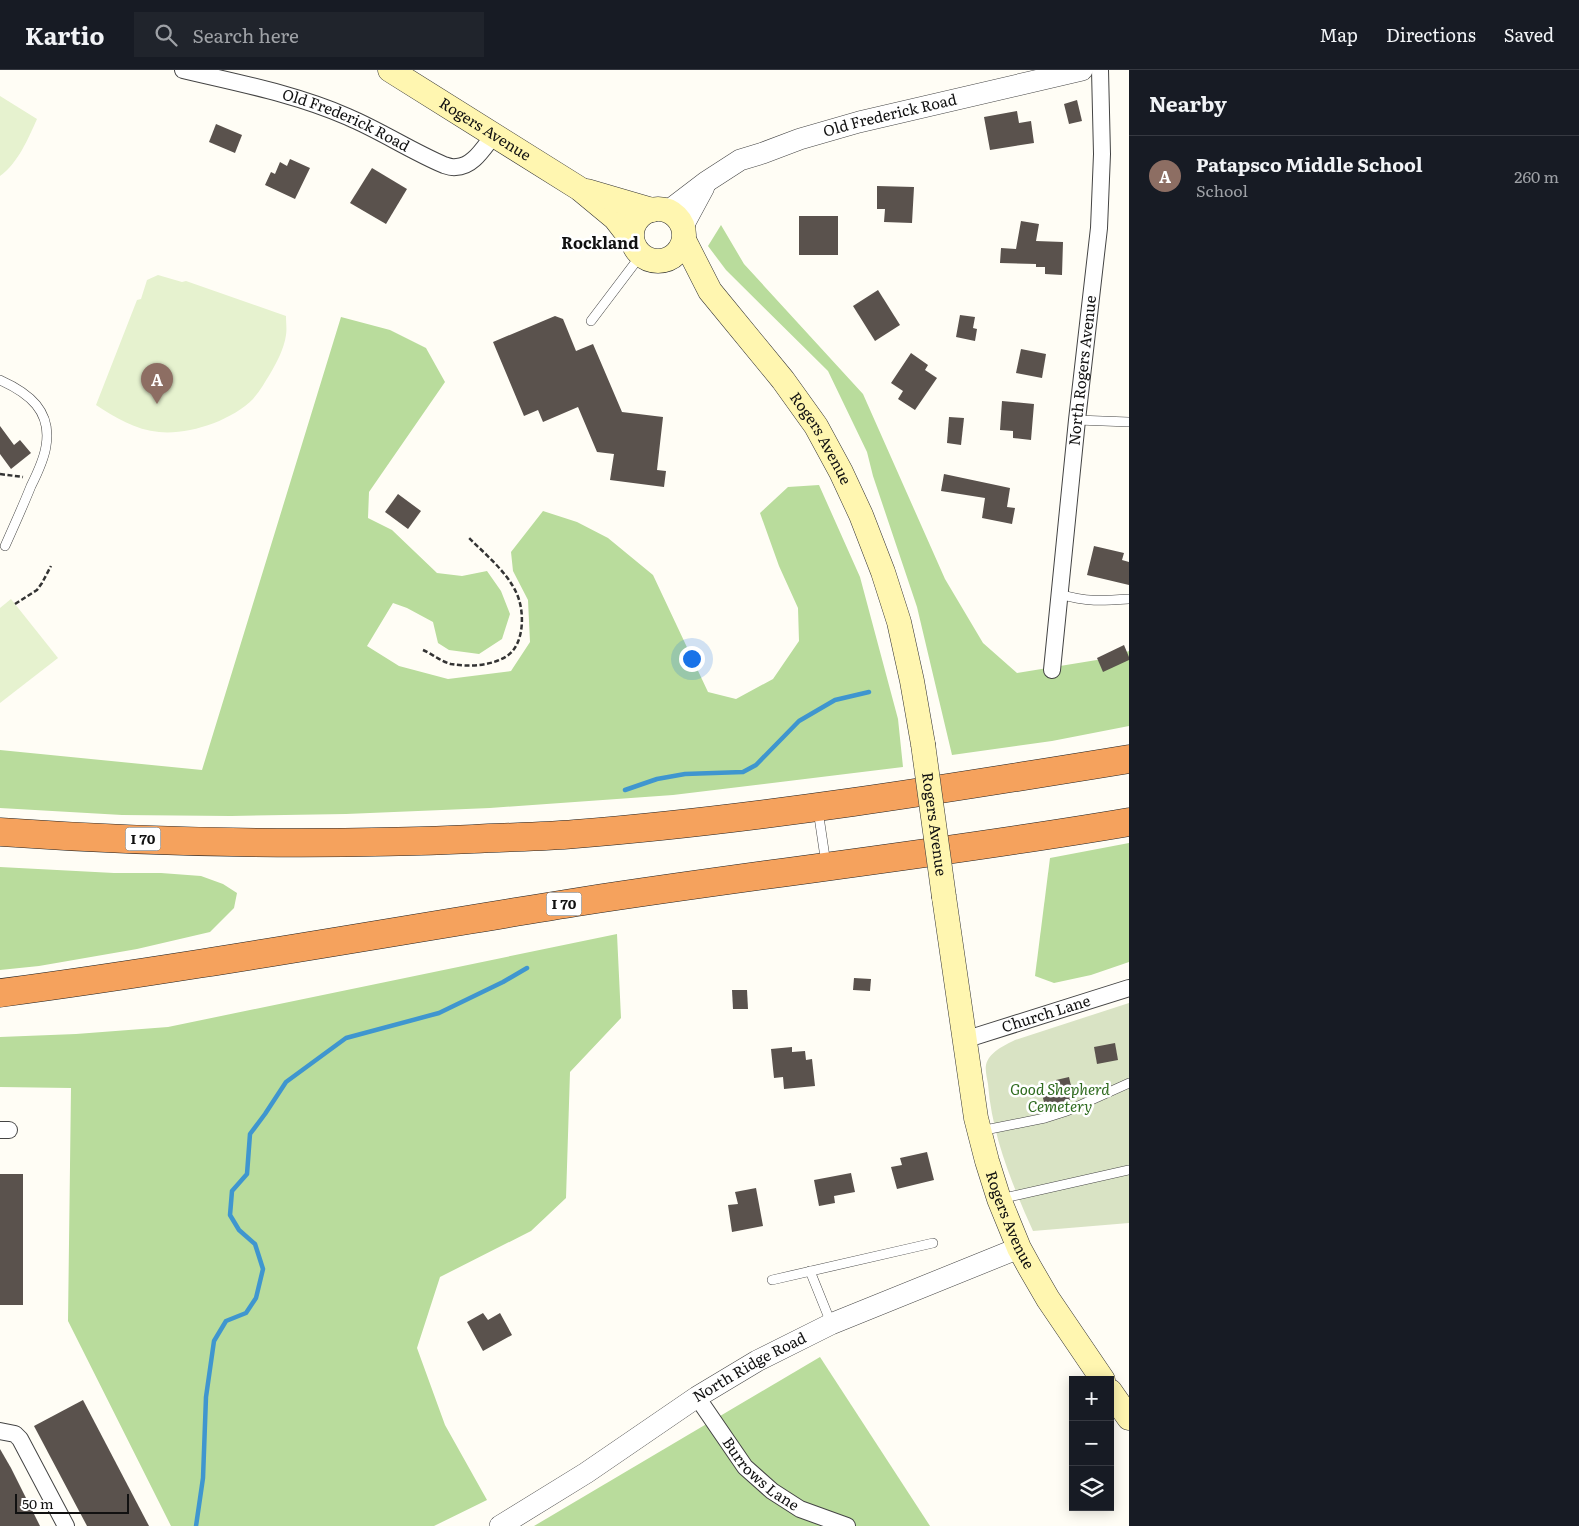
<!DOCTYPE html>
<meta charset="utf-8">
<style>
body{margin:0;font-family:Literata,serif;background:#20242c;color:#f1f3f6}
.controls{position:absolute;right:15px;bottom:15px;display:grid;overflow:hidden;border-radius:0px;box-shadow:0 2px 12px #0003}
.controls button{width:45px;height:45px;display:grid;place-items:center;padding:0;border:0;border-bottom:1px solid #363941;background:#171b24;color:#f1f3f6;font:25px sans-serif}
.scale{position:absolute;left:15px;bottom:12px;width:114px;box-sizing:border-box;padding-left:5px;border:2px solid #111;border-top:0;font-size:14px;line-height:18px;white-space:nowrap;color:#111;-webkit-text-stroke:4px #fff;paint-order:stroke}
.you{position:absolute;left:691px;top:588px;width:18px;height:18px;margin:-12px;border:4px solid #fff;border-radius:50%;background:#1a73e8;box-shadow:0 0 0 8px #1a73e833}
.badge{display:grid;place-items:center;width:32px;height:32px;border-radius:50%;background:#c4262e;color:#fff;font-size:16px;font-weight:700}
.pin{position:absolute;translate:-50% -41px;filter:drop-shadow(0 1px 2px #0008)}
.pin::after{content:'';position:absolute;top:26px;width:18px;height:15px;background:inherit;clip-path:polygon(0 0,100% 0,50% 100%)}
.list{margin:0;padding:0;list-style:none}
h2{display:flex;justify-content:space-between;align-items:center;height:65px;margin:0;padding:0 20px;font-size:21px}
h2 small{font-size:16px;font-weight:400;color:#9ea1a6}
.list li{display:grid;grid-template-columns:32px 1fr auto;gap:15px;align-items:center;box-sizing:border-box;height:80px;padding:0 20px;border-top:1px solid #363941}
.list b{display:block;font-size:19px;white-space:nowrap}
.list p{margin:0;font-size:16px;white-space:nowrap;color:#9ea1a6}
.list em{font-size:16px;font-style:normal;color:#9ea1a6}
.icon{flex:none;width:28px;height:28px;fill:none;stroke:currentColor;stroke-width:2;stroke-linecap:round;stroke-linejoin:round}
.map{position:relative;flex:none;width:1129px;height:1456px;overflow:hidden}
header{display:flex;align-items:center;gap:30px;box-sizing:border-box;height:70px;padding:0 25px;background:#171b24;border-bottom:1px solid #363941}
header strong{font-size:24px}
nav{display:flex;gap:28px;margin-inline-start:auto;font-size:18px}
.search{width:350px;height:45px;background:#20242c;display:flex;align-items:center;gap:12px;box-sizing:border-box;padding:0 18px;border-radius:0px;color:#9ea1a6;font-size:19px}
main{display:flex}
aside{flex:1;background:#171b24}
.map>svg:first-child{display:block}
.forest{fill:#b9dc9c}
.cemetery{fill:#d9e3c4}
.pitch{fill:#e6f2cf}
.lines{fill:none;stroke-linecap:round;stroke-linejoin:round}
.stream{stroke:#3f96cf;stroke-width:4.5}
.building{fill:#5a524d}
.service-casing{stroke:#444;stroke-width:10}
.minor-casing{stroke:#444;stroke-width:18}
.tertiary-casing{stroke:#444;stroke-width:22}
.secondary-casing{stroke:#333;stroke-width:25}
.motorway-casing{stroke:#222;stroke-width:29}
.path{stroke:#333;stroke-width:2.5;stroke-dasharray:5 2.5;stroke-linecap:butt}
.service{stroke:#fff;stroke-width:9}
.minor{stroke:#fff;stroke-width:16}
.tertiary{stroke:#fff;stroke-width:21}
.secondary{stroke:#fff6b0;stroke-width:24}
.motorway{stroke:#f5a25d;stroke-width:28}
.secondary-bridge-casing{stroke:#333;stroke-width:25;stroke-linecap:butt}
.secondary-bridge{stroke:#fff6b0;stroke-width:24}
.labels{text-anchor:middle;stroke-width:5;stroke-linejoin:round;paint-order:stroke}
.shield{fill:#fff;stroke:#585858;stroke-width:1}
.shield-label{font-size:14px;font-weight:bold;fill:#111}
.street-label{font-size:15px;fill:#111;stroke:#fff}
.park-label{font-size:15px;font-style:italic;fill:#2f6b1f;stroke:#fff}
.neighbourhood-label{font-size:16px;font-weight:bold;fill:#111;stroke:#fff}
</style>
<header>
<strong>Kartio</strong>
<div class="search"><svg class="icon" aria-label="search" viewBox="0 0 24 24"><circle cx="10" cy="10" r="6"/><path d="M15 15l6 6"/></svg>Search here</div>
<nav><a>Map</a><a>Directions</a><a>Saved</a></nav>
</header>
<main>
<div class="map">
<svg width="1129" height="1456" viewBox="0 0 1129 1456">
<rect width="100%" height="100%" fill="#fffdf5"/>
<!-- forest -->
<g class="forest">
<path d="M 721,155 L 744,194 L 863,324 L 945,509 L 983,573 L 1017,603 L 1109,588 L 1129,581 L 1129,656 L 1052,671 L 952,685 L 917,537 L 873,406 L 867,382 L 828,301 L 726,200 L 708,176 Z"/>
<path d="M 341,247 L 390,260 L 426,278 L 445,312 L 369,422 L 368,448 L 392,460 L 437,503 L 462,506 L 487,501 L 501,521 L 510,544 L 502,569 L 479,584 L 449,580 L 438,573 L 433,552 L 407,538 L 393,533 L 367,576 L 399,596 L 448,609 L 511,601 L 530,572 L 528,530 L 513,501 L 511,482 L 543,441 L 577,452 L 608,468 L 653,505 L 708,622 L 736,629 L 773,609 L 799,571 L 798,538 L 779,496 L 760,443 L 788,417 L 819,415 L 860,507 L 898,649 L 903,697 L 673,725 L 490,738 L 346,744 L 231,746 L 122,745 L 0,738 L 0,680 L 202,700 Z"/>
<path d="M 1129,773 L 1129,892 L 1091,905 L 1054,913 L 1035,906 L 1050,788 Z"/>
<path d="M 0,797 L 114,803 L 161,803 L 201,806 L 223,814 L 237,823 L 234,838 L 210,862 L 137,879 L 39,896 L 0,900 Z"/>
<path d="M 617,864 L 621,948 L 570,1002 L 566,1128 L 531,1161 L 440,1207 L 417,1278 L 445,1355 L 487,1430 L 434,1456 L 171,1456 L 68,1251 L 71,1018 L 0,1017 L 0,967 L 76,964 L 168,957 Z"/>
<path d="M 820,1287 L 930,1456 L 534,1456 Z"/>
</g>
<!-- cemetery -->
<path class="cemetery" d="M 1129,933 L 1129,1153 L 1033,1161 C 1012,1114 992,1066 988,1014 C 987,1008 985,1000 986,995 C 989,982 1005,975 1015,970 Z"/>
<!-- pitch -->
<g class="pitch">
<path d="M 0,26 L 37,49 C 28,69 18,93 0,106 Z"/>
<path d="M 158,205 L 182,212 L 186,211 L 286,246 C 286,253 287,259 286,265 C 284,279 277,292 270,304 C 265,312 260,321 253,329 C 231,351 189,365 159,362 C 136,360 114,347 96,335 L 137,230 L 141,229 L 147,210 Z"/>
<path d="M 11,529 L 58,588 L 0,633 L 0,538 Z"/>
</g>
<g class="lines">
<!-- stream -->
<g class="stream">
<path d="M 625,720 L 657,709 L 685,704 L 743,702 L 756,695 L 799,651 L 835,630 L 869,622"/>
<path d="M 196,1456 L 203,1408 L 206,1327 L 214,1271 L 226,1251 L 246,1243 L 256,1228 L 263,1199 L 255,1174 L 239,1160 L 230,1145 L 232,1121 L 247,1104 L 250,1064 L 265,1044 L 286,1012 L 346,968 L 439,943 L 503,912 L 527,898"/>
</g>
</g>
<!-- building -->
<g class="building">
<path d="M 1077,30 L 1082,51 L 1069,54 L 1064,34 Z"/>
<path d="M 1017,41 L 1019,53 L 1031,51 L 1034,73 L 990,80 L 984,47 Z"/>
<path d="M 216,54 L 242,65 L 235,83 L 209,72 Z"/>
<path d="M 290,89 L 310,98 L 295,129 L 265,115 L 271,102 L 275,104 L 280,92 L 287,96 Z"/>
<path d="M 372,98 L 407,119 L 386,154 L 350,133 Z"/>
<path d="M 877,116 L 914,117 L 912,153 L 884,152 L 885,139 L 877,139 Z"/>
<rect x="799" y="146" width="39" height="39"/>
<path d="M 1021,151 L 1039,154 L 1036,171 L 1063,172 L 1062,205 L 1045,204 L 1045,197 L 1036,197 L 1036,194 L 1000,193 L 1001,178 L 1016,179 Z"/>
<path d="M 878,220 L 900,255 L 875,271 L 853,236 Z"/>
<path d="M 960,245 L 975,247 L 973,258 L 977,259 L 975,271 L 956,267 Z"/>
<path d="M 555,246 L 563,249 L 576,281 L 593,274 L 622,342 L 663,347 L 657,400 L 666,401 L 664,417 L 610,410 L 614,384 L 597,382 L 578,337 L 543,352 L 538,340 L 524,346 L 493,272 Z"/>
<path d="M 1021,279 L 1046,284 L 1042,308 L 1016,303 Z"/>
<path d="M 911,283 L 928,295 L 925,300 L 937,308 L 915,340 L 898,329 L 903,321 L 891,313 Z"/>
<path d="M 1002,331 L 1034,334 L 1031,370 L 1013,368 L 1013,361 L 1000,360 Z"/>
<path d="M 949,347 L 964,348 L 961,375 L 947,373 Z"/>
<path d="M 0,356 L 14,375 L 20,370 L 31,383 L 11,399 L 0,384 Z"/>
<path d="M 944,404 L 1010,418 L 1007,437 L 1015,438 L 1012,454 L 982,448 L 985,428 L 941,421 Z"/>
<path d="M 398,424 L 421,441 L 408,459 L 385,442 Z"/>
<path d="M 1094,476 L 1124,483 L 1122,490 L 1129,492 L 1129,515 L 1087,505 Z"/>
<path d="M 1124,575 L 1129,587 L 1129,590 L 1103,602 L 1097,588 Z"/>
<path d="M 854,908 L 871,909 L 870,921 L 853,920 Z"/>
<path d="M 732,920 L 747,920 L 748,939 L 733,939 Z"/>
<path d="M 1115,973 L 1118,990 L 1097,994 L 1094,977 Z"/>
<path d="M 792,977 L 792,982 L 805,981 L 806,990 L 812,989 L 815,1016 L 784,1019 L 783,1007 L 774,1008 L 771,979 Z"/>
<path d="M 1069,1007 L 1074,1029 L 1045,1036 L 1042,1024 L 1058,1020 L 1056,1010 Z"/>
<path d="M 927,1082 L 934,1110 L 897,1119 L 891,1097 L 902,1095 L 900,1088 Z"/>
<path d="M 851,1103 L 855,1122 L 834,1126 L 835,1133 L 819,1136 L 814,1110 Z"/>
<rect x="0" y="1104" width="23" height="131"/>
<path d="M 756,1118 L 763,1156 L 732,1162 L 728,1135 L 738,1134 L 735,1122 Z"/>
<path d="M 483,1243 L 488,1250 L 500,1243 L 512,1265 L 483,1281 L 467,1252 Z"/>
<path d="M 83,1330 L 149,1456 L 87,1456 L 34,1356 Z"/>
<path d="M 0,1379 L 11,1398 L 40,1456 L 0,1456 Z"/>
</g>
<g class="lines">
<defs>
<g id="service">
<path d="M 591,251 L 641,185"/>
<path d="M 0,310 C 29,323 52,341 46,376 C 44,390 37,404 31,416 C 23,436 14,456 5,476"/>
<path d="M 1077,350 L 1129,352"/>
<path d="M 1059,524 C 1087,532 1101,531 1129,529"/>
<path d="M 818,740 L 826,794"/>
<path d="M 980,1061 L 1045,1048 L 1067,1041 L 1129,1013"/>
<path d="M 1000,1129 L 1129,1100"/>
<path d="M 810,1201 L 831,1253"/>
<path d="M 772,1210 L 933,1173"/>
</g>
<g id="minor">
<path id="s1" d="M 183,0 C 238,13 296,24 348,47 C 381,61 411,81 444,95 C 447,96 452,98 456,97 C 473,97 484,77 494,65"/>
<path id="s2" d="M 1052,600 L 1077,350 L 1099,158 L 1102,84 L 1100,0"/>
<path id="s3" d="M 964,970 L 1129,918"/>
<path d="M 0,1060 L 9,1060"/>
<path id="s4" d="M 697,1327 L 745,1397 L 772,1421 L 800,1439 L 847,1456"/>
<path d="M 0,1361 L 15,1364 L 20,1369 L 66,1456"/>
</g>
<g id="tertiary">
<path id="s5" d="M 668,141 L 706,112 L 740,90 L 763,83 L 800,69 L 859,52 L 1082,0"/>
<path d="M 683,156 L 704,117"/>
<path id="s6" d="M 500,1456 L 586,1403 L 697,1327 L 757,1291 L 831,1254 L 1019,1178"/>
</g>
<g id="secondary">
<path id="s7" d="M 390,0 L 580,119 L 615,148 L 632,170"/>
<path d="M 587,121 L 652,140"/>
<circle cx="658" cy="165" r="26"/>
<path id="s8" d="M 684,170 L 710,221 L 783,310 L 816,356 L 841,402 L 861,445 L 883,502 L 899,552 L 912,611 L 923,674"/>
<path id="s9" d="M 944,827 L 976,1048 L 987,1091 L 999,1129 L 1019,1178 L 1030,1198 L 1048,1229 L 1103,1310"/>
<path d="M 1110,1321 L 1129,1348"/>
</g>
<g id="motorway">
<path d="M 0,762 C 157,773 316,776 473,769 C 507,767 541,767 575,764 C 761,749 945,719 1129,689"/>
<path d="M 0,923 C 195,897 389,862 584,831 C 765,803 948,783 1129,752"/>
</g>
</defs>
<!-- service casing -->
<use href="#service" class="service-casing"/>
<!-- minor casing -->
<use href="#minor" class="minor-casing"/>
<!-- tertiary casing -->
<use href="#tertiary" class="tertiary-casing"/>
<!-- secondary casing -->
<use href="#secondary" class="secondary-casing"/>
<!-- motorway casing -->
<use href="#motorway" class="motorway-casing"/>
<!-- path -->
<g class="path">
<path d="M 0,404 L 23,407"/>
<path d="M 15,534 L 37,520 L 42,513 L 51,496"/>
<path d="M 423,580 C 432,584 442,592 451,594 C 468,597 492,596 507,586 C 525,574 525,540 516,522 C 506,501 485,484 468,467"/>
</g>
<!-- service -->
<use href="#service" class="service"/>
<!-- minor -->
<use href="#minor" class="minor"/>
<!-- tertiary -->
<use href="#tertiary" class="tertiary"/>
<!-- secondary -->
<use href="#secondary" class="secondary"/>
<!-- motorway -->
<use href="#motorway" class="motorway"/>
<defs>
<g id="secondary-bridge">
<path id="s10" d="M 923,674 L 944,827"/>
</g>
</defs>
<!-- secondary-bridge casing -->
<use href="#secondary-bridge" class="secondary-bridge-casing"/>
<!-- secondary-bridge -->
<use href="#secondary-bridge" class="secondary-bridge"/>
</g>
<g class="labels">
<!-- shield labels -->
<g class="shield">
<rect x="125.5" y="757.5" width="35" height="23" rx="4"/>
<rect x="546.5" y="822.5" width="35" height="23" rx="4"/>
</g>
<g class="shield-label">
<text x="143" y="774">I 70</text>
<text x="564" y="839">I 70</text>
</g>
<!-- street labels -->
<g class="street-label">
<text dy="5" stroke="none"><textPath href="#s5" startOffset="245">Old Frederick Road</textPath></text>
<text dy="5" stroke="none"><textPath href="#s1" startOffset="171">Old Frederick Road</textPath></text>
<text dy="5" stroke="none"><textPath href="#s7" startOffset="112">Rogers Avenue</textPath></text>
<text dy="5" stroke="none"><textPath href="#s2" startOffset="301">North Rogers Avenue</textPath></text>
<text dy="5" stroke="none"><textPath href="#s8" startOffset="242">Rogers Avenue</textPath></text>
<text dy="5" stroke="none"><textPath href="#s10" startOffset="81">Rogers Avenue</textPath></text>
<text dy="5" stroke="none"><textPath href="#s3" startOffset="86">Church Lane</textPath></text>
<text dy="5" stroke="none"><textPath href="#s9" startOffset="331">Rogers Avenue</textPath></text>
<text dy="5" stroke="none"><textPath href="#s6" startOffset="296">North Ridge Road</textPath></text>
<text dy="5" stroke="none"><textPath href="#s4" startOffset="101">Burrows Lane</textPath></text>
</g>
<!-- park labels -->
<g class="park-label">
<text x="1060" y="1025">Good Shepherd<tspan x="1060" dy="17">Cemetery</tspan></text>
</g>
<!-- neighbourhood labels -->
<g class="neighbourhood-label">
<text x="600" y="179">Rockland</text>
</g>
</g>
</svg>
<div class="controls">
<button>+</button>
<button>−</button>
<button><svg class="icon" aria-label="layers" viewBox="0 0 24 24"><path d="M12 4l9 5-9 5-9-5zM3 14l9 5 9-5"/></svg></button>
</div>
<div class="scale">50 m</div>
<div class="you"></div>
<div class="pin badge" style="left:157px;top:334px;background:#8d6e63">A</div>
</div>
<aside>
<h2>Nearby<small></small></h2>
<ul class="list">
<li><span class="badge" style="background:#8d6e63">A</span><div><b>Patapsco Middle School</b><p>School</p></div><em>260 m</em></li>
</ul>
</aside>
</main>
